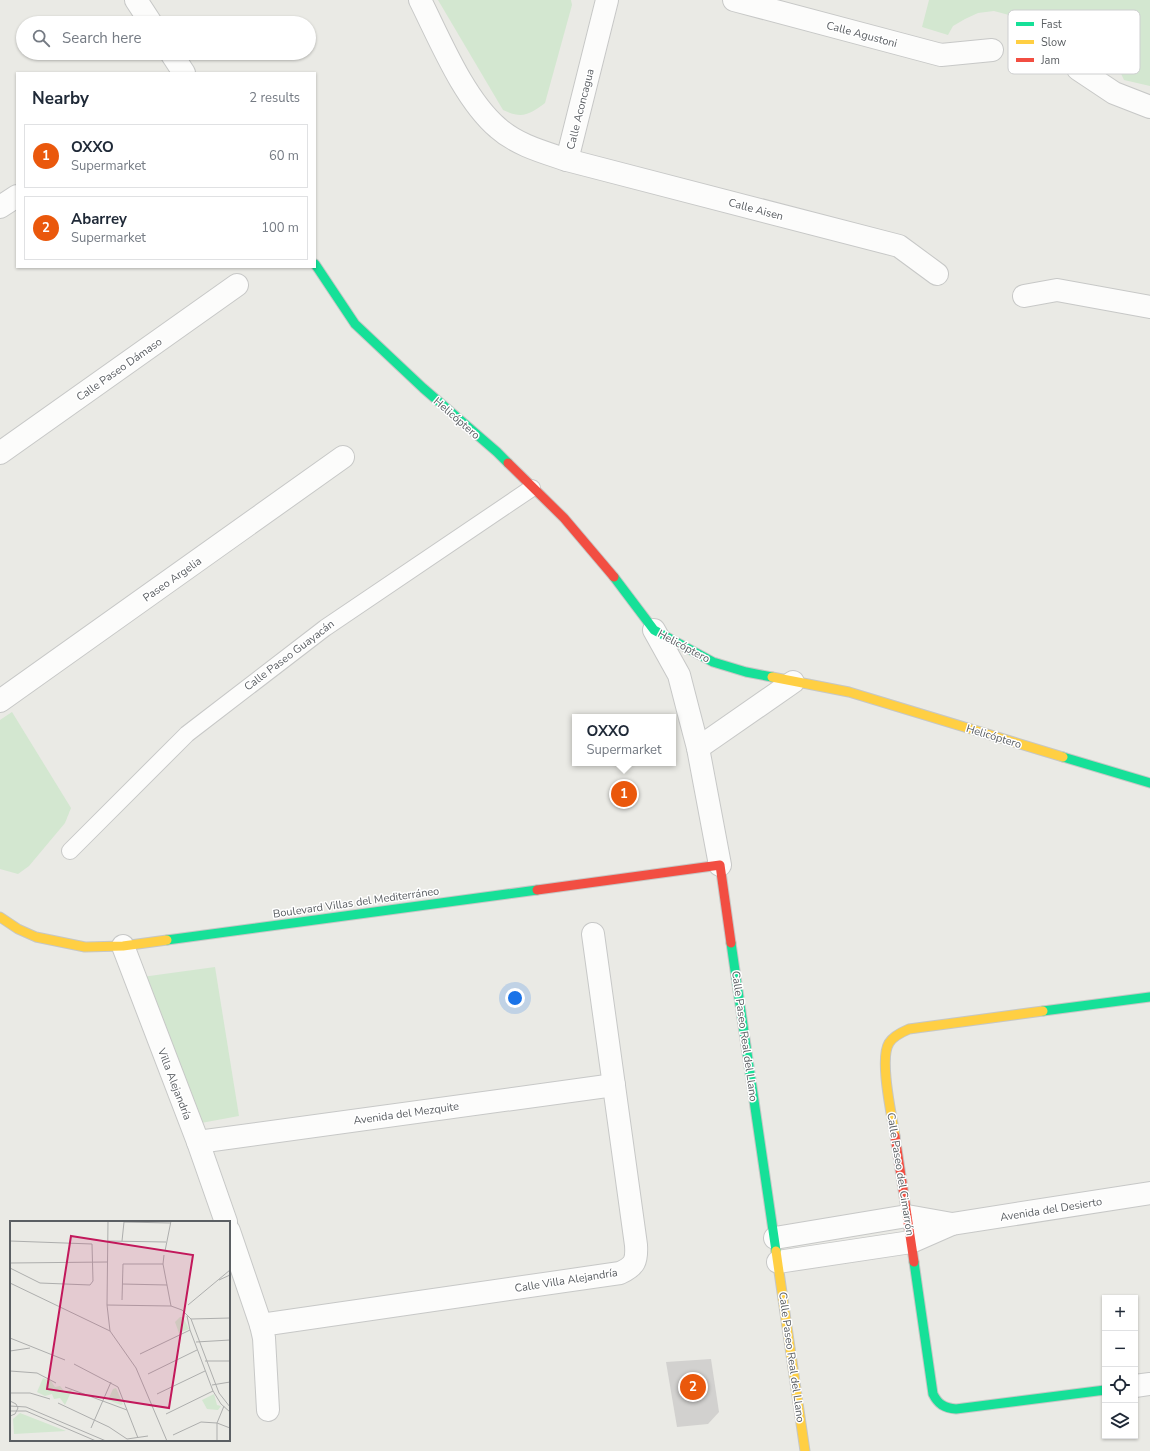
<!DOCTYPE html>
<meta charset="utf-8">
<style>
body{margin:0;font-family:"Nunito Sans",sans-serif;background:#f6f6f7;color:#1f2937}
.controls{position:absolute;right:12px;bottom:12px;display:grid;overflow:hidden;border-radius:0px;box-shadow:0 1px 3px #0004}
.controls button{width:36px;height:36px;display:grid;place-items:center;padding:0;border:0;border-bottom:1px solid #e0e1e3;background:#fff;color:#1f2937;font:20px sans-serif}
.you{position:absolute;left:515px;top:998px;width:14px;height:14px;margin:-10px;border:3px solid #fff;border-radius:50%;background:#1a73e8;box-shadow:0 0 0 6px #1a73e833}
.badge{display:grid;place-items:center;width:26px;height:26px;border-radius:50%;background:#ea580c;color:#fff;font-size:13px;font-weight:700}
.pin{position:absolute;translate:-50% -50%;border:2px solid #fff;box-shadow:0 1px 4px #0006}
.popup{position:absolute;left:572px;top:714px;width:104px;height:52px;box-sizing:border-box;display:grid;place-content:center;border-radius:0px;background:#fff;filter:drop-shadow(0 1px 3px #0005);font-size:13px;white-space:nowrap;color:#747a83}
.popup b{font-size:15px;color:#1f2937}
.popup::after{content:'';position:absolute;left:50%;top:100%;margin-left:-8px;border:8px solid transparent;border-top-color:#fff}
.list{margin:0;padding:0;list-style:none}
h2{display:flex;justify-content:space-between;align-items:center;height:52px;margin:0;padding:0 16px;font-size:17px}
h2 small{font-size:13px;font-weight:400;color:#747a83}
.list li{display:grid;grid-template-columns:26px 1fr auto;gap:12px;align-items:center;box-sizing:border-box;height:64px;margin:0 8px 8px;padding:0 8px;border:1px solid #e0e1e3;border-radius:0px}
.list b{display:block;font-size:15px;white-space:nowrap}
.list p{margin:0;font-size:13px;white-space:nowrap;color:#747a83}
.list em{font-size:13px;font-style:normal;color:#747a83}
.icon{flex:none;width:22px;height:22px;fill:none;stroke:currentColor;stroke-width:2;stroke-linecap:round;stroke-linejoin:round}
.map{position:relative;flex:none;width:1150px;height:1451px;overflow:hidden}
.search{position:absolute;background:#fff;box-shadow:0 1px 3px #0004;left:16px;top:16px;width:300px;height:44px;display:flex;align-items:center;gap:10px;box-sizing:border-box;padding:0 14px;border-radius:22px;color:#747a83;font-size:15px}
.panel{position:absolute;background:#fff;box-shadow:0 1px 3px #0004;left:16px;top:72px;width:300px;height:196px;border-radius:0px}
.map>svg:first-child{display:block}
.green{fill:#d3e7d0}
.building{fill:#d2d1cf}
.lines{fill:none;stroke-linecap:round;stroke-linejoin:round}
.lane-casing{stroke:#c7c8c7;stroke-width:18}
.street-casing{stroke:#c7c8c7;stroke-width:24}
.fast-casing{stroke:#c6c7c5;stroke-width:11}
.slow-casing{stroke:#c6c7c5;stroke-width:11}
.jam-casing{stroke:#c6c7c5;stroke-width:11}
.lane{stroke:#fcfcfb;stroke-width:16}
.street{stroke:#fcfcfb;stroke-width:22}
.fast{stroke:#16e098;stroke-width:9}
.slow{stroke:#ffcf43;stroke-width:9}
.jam{stroke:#f24e42;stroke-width:9}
.labels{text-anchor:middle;stroke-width:3;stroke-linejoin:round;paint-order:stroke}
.street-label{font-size:11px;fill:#5b5f63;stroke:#fff}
.inset-road{fill:none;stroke:#adaead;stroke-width:1}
.view{fill:#c2185b;fill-opacity:0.15;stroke:#c2185b;stroke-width:2}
.inset-edge{fill:none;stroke:#5b5f63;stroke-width:2}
.key{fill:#fff;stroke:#cecfd0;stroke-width:1}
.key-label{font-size:11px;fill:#5b5f63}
</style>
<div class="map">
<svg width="1150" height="1451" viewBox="0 0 1150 1451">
<rect width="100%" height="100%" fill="#eaeae5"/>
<!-- green -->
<g class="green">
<path d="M 438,0 L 571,0 L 572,5 L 545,103 C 529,115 522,119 503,110 Z"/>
<path d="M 929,0 L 1150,0 L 1150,86 L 1124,80 C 1112,52 1099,29 1064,36 C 1052,38 1045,41 1036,49 L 1021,23 L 1009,15 L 994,11 L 978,13 L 965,19 L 953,26 L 948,35 L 922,27 Z"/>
<path d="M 12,712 L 71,808 L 65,823 L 29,866 L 18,874 L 0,869 L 0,720 Z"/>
<path d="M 215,967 L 239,1116 L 201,1123 L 142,977 Z"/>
</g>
<!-- building -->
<path class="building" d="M 711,1359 L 719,1412 L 708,1424 L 677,1427 L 666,1362 Z"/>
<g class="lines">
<defs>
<path id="lane" d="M 70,851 L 187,734 L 325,628 L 532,488"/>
<g id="street">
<path d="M 136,0 L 151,23"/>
<path d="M 420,0 C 440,40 464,99 498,128 C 517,145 543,152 567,160 L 899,246 L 937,274"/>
<path d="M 734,0 L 941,55 L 992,50"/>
<path d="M 171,53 L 184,73"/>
<path d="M 1078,69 L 1114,93 L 1150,107"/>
<path d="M 567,160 L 607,0"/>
<path d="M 0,207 L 17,196"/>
<path d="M 1024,296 L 1057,290 L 1150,307"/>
<path d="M 0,453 L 237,285"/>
<path d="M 654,630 L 679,675 L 688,710 L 698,748 L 720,865"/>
<path d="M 0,701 L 343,457"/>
<path d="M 698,748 L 793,682"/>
<path d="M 123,946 L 198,1142 L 226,1222"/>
<path d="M 198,1142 L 614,1085"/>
<path d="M 229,1231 L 261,1325 L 264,1338 L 268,1410"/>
<path d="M 775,1238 L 907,1216 L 952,1224"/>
<path d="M 778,1262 L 911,1242 L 952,1224 L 1150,1193"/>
<path d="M 261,1325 L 620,1273 C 635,1266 637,1261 636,1245 L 593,934"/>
<path d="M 1135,1386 L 1150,1384"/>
</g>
<g id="fast">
<path d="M 315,264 L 355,324 L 423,388 L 497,452 L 508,463"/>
<path d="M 614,577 L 654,630 L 713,662 L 746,672 L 772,677"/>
<path d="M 1063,757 L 1150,783"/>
<path d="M 167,940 L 537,890"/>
<path d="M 731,943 L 776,1251"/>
<path d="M 1043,1011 L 1150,997"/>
<path d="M 914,1262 L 933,1394 C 938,1404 944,1408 956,1409 L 1105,1390"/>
</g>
<g id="slow">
<path d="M 772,677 L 849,692 L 1063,757"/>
<path d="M 0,917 L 18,929 L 36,937 L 85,947 L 123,946 L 167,940"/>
<path d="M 895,1136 C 892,1116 879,1059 889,1043 C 893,1036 902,1032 909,1029 L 1043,1011"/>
<path d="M 776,1251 L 805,1451"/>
</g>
<g id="jam">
<path d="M 508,463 L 564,518 L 614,577"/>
<path d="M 537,890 L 720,865 L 731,943"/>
<path d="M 895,1136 L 914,1262"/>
</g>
</defs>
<!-- lane casing -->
<use href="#lane" class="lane-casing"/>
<!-- street casing -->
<use href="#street" class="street-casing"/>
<!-- fast casing -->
<use href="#fast" class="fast-casing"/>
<!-- slow casing -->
<use href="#slow" class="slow-casing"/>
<!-- jam casing -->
<use href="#jam" class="jam-casing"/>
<!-- lane -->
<use href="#lane" class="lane"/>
<!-- street -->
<use href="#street" class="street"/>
<!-- fast -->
<use href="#fast" class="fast"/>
<!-- slow -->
<use href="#slow" class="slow"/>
<!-- jam -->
<use href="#jam" class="jam"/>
</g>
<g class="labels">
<!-- street labels -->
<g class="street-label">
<text transform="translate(862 34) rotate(15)" y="4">Calle Agustoni</text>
<text transform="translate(580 109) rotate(-76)" y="4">Calle Aconcagua</text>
<text transform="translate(756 209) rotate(15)" y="4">Calle Aisen</text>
<text transform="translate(119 369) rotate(-35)" y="4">Calle Paseo Dámaso</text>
<text transform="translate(457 418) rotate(41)" y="4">Helicóptero</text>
<text transform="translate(172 579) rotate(-35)" y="4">Paseo Argelia</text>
<text transform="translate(684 646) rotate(28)" y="4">Helicóptero</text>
<text transform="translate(289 655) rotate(-37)" y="4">Calle Paseo Guayacán</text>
<text transform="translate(994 736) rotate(17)" y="4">Helicóptero</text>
<text transform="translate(356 902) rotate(-8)" y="4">Boulevard Villas del Mediterráneo</text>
<text transform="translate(745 1036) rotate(82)" y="4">Calle Paseo Real del Llano</text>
<text transform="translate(175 1084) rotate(69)" y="4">Villa Alejandría</text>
<text transform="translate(406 1113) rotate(-8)" y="4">Avenida del Mezquite</text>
<text transform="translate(901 1174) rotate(81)" y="4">Calle Paseo del Cimarrón</text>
<text transform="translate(1051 1209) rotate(-9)" y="4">Avenida del Desierto</text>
<text transform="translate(566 1280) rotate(-9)" y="4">Calle Villa Alejandría</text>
<text transform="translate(792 1357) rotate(82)" y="4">Calle Paseo Real del Llano</text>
</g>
</g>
<!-- overview -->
<g transform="translate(10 1221)">
<rect width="220" height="220" fill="#eaeae5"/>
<path d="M 170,96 L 173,96 L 179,108 L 169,112 L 165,101 ZM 33,157 L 41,160 L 45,166 L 50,165 L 54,170 L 62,169 L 55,184 L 50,177 L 44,178 L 42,173 L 35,175 L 27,171 ZM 106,167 L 113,183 L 111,184 L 98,179 L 103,168 ZM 204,173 L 207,184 L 211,185 L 208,189 L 197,188 L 192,179 ZM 10,192 L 56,210 L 4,213 L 3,198 Z" fill="#d3e7d0"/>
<path class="inset-road" d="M 41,0 L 83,0M 98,0 L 97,84 L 100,110M 0,20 L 82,23 L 83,60 L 80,64 L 30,62 L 0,47M 98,20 L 156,21M 112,20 L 114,1 L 161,2M 155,30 L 161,0M 154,34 L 153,43 L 161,85M 0,42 L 97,41M 209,59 L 220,54M 0,62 L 100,110 L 126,147 L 157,220M 112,63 L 157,64M 112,79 L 113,43 L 153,43M 97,84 L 161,85 L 172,89 L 181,98 L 209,172 L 220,186M 178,84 L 220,49M 177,95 L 180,109 L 203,170 L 211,183 L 220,191M 181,98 L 220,97M 0,117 L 55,139M 186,121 L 220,119M 0,130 L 20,127M 130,133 L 180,109M 195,140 L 220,140M 64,143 L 108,166 L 128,217M 0,150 L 27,152 L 46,162M 138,153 L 187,129M 202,164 L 220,161M 55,166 L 117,189M 0,172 L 20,172 L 40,178M 147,173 L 195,150M 0,180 L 6,183 L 8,187 L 5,193 L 0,195M 48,182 L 99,206 L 117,218 L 138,215M 0,185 L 16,186 L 96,220M 0,190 L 16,190 L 86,220M 156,193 L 203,170M 81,207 L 101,161M 163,214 L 191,201 L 207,202 L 220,207M 207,220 L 207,202 L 214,185"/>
<path class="view" d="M 61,15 L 183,34 L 159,187 L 37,168 Z"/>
<rect width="220" height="220" class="inset-edge"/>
</g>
<!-- legend -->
<rect x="1008" y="10" width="132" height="64" rx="6" class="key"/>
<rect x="1016" y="22" width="18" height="4" fill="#16e098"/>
<rect x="1016" y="40" width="18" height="4" fill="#ffcf43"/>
<rect x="1016" y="58" width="18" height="4" fill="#f24e42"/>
<g class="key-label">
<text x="1041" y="28">Fast</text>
<text x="1041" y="46">Slow</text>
<text x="1041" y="64">Jam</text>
</g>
</svg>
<div class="controls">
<button>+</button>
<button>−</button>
<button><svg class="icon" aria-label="locate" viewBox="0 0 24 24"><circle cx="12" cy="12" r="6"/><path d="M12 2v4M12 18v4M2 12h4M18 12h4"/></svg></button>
<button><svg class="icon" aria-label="layers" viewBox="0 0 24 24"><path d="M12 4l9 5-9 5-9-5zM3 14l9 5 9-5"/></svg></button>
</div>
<div class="you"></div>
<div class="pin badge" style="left:624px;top:794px">1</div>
<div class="popup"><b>OXXO</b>Supermarket</div>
<div class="pin badge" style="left:693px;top:1387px">2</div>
<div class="search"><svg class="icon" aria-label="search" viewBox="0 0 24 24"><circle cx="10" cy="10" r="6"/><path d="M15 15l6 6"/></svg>Search here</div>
<section class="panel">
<h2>Nearby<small>2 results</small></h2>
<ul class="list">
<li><span class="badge">1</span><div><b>OXXO</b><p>Supermarket</p></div><em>60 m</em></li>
<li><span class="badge">2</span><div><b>Abarrey</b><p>Supermarket</p></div><em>100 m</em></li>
</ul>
</section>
</div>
